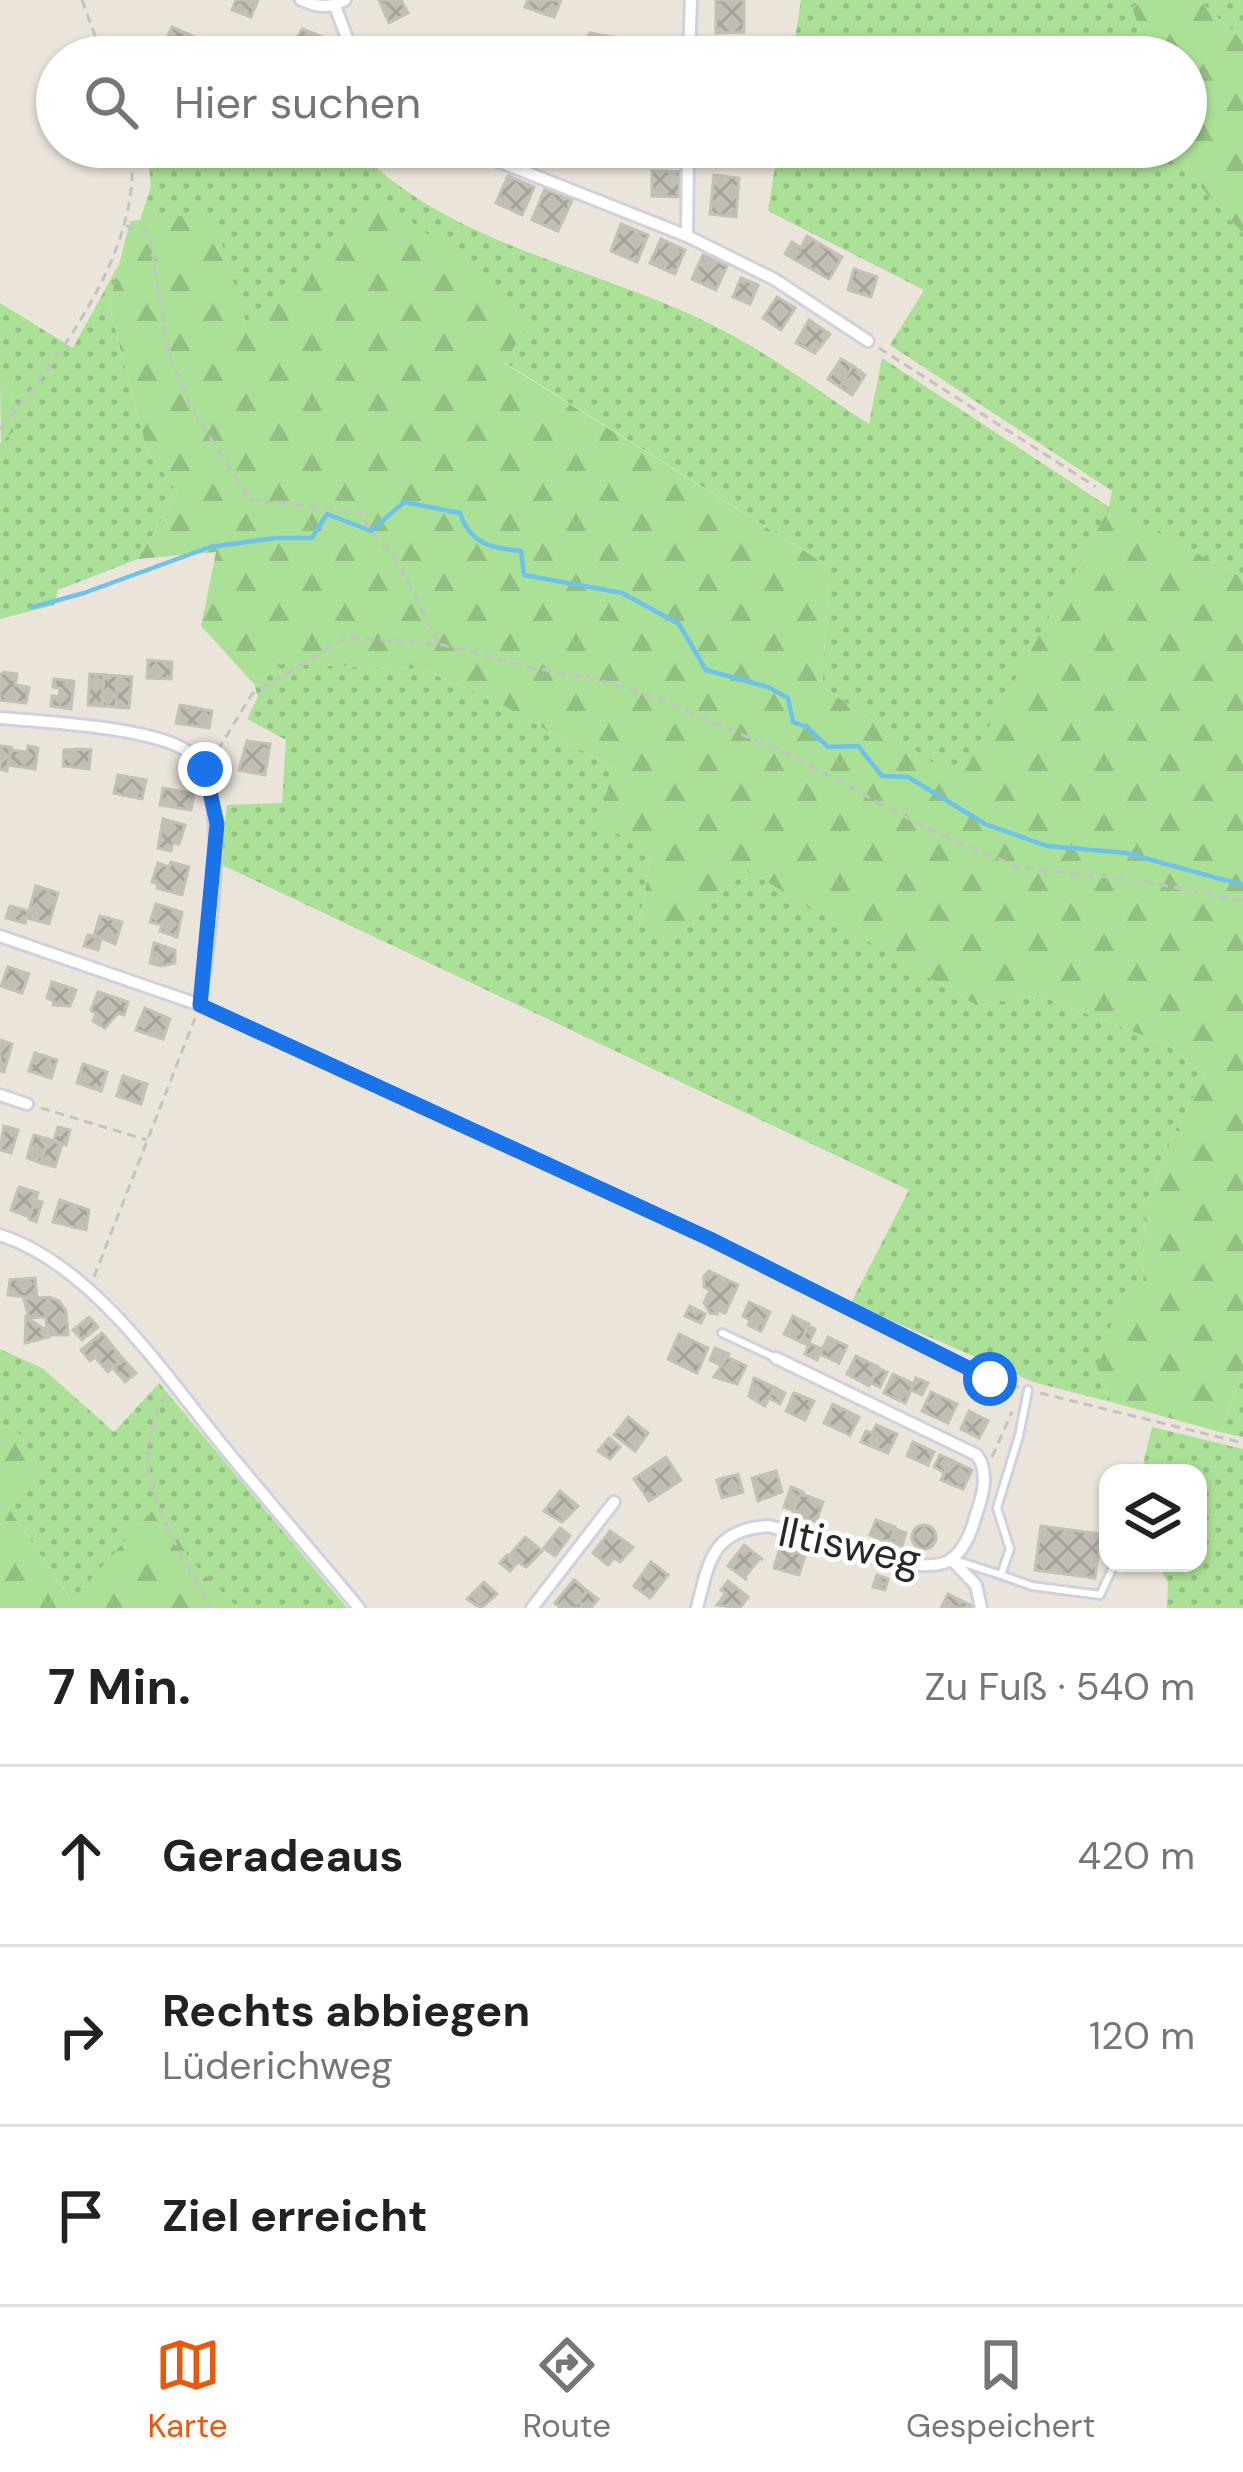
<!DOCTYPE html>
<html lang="de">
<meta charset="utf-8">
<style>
body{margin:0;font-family:"DM Sans",sans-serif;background:#f6f6f6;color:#222}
.controls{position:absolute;right:36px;bottom:36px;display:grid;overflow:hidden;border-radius:24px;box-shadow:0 3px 9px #0004}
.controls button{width:108px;height:108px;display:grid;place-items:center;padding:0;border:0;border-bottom:3px solid #e0e0e0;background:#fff;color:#222;font:60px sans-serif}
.stop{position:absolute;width:36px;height:36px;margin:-27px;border:9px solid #1a73e8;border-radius:50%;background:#fff}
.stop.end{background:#1a73e8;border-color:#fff;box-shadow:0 3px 12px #0008}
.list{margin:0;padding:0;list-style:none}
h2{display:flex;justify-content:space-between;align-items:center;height:156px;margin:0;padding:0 48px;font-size:51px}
h2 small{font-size:39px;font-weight:400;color:#767676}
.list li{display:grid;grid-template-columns:78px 1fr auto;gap:36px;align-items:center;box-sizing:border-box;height:180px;padding:0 48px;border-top:3px solid #e0e0e0}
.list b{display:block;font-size:45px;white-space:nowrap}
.list p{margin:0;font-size:39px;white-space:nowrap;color:#767676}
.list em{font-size:39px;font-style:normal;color:#767676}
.icon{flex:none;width:66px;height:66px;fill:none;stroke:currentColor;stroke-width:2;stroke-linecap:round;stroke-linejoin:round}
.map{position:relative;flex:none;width:1243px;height:1608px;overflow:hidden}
.search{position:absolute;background:#fff;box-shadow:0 3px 9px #0004;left:36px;right:36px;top:36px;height:132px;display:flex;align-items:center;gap:30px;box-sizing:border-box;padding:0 42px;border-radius:66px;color:#767676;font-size:45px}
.sheet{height:696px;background:#fff}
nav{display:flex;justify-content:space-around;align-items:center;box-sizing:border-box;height:168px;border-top:3px solid #e0e0e0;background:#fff;font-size:33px;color:#767676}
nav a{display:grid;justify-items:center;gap:6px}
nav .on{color:#ea580c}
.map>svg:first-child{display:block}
.grass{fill:url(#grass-dots)}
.forest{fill:url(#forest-firs)}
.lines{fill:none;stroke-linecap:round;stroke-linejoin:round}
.stream{stroke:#6ec2eb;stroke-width:4.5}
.building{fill:url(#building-cross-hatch);stroke:#c5c0b4;stroke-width:3}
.service-casing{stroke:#cfd1e1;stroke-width:12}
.minor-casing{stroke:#cfd1e1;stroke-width:16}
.path{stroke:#c3c3c3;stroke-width:3;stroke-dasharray:9 6;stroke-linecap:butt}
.service{stroke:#fff;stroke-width:6}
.minor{stroke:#fff;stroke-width:10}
.route{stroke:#1a73e8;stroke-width:15}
.labels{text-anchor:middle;stroke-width:9;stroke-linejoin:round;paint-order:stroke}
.street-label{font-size:42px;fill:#282828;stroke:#fff}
</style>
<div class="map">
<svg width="1243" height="1608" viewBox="0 0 1243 1608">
<defs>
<pattern id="grass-dots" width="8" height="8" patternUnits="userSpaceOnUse" patternTransform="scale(3)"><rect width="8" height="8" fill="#abe097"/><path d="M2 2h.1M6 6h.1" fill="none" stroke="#93c082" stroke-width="1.8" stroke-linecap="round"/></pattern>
<pattern id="forest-firs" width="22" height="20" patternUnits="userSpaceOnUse" patternTransform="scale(3)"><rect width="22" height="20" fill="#abe097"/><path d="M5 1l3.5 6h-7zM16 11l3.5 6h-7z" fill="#93c082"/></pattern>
<pattern id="building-cross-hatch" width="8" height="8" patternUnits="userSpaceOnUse" patternTransform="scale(3)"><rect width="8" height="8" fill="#c2beb6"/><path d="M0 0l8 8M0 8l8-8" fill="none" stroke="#a7a39c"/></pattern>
</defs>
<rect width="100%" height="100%" fill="#eae4da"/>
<!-- grass -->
<g class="grass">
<path d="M 801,0 L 1144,0 L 1132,8 L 1149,57 L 792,57 Z"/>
<path d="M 1198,0 L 1243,0 L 1243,40 Z"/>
<path d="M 147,147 L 355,147 C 450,248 603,267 722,330 C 773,356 821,393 869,424 L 882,358 L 1109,507 L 1112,491 L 890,345 L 924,290 L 768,211 L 778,147 L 1182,147 L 1194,180 L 1243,233 L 1243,578 L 1110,508 L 960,782 L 822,686 L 830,567 L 504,362 L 380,198 L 250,334 L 140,220 L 151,187 Z"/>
<path d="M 119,264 L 109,305 L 147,450 L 178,493 L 138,559 L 58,590 L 54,605 L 0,619 L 0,443 L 13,432 L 11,384 L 0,377 L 0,303 L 73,348 Z"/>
<path d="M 282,664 L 421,669 L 496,701 L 614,769 L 652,852 L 639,923 L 675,938 L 747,869 L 976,1005 L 1038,995 L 1168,1045 L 1205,1076 L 1176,1129 L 1145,1207 L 1143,1291 L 1097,1367 L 1111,1402 L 1033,1382 L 851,1303 L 909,1190 L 220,864 L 227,805 L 282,803 L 286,740 L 247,719 L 258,697 L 254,684 Z"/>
<path d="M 0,1349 L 42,1368 L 114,1432 L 159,1383 L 347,1608 L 238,1608 L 190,1560 L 158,1504 L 72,1602 L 8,1507 L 20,1434 L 0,1425 Z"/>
<path d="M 1243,1372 L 1243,1437 L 1220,1432 Z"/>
<path d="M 1152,1427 L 1243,1449 L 1243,1608 L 1167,1608 L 1168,1582 L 1157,1563 L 1198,1563 L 1198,1473 L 1141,1473 Z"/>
</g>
<!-- forest -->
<g class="forest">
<path d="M 1144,0 L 1198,0 L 1243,40 L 1243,233 L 1194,180 L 1182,147 L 1186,147 L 1186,57 L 1149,57 L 1132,8 Z"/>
<path d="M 381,197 L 532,318 L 504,363 L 830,567 L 822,686 L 959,781 L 1110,507 L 1243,578 L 1243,1372 L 1220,1432 L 1111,1402 L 1097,1367 L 1119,1301 L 1143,1291 L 1145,1207 L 1176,1129 L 1205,1076 L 1168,1045 L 1038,995 L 976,1005 L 747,870 L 675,938 L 639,924 L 652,852 L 597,823 L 614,769 L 496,701 L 421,669 L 282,664 L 254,684 L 201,626 L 216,552 L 138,559 L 178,493 L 147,450 L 109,305 L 130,221 L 212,213 L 250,333 Z"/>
<path d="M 0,377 L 11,384 L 13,432 L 1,442 Z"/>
<path d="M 0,1425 L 20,1434 L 40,1468 L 8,1507 L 71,1601 L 158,1504 L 190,1560 L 238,1608 L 0,1608 Z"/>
</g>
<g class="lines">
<!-- stream -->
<path class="stream" d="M 33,607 L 84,593 L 210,547 L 275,538 L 312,538 L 327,514 L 371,531 L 404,502 L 460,513 C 470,544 491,548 521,551 L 524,575 L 622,593 L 679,624 L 706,670 L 768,687 L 788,698 L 793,722 L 807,727 L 828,747 L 858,746 L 882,776 L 908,777 L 985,824 L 1047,846 L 1126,853 L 1243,885"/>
</g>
<!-- building -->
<g class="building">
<path d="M 236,0 L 258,0 L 251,17 L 232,10 Z"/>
<path d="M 379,0 L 401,0 L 408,13 L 389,23 Z"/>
<path d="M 528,0 L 561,0 L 554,17 L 525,7 Z"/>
<path d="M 716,0 L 744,0 L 744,32 L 716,33 Z"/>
<path d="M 172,27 L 195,37 L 186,57 L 161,50 Z"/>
<path d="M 302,29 L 328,39 L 322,55 L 305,48 L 302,57 L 289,52 Z"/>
<path d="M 590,33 L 612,37 L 608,55 L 573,57 Z"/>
<path d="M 394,39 L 407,57 L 374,57 L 373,55 Z"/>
<rect x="713" y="51" width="28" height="6"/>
<path d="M 576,147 L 603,147 L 592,157 L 581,154 Z"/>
<path d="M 605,147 L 644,147 L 644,154 L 604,150 Z"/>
<path d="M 652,171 L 680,172 L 679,197 L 652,196 Z"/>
<path d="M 714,175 L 739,178 L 736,217 L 710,214 Z"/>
<path d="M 508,176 L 534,187 L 522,215 L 496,203 Z"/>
<path d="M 545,189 L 572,200 L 558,231 L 532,220 Z"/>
<path d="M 621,224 L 648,235 L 637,262 L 611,251 Z"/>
<path d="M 807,236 L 842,257 L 829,279 L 785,254 L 792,242 L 801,248 Z"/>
<path d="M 661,239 L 685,250 L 675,274 L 650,263 Z"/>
<path d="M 703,255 L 727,266 L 716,290 L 692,279 Z"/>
<path d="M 854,269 L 877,277 L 871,297 L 848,290 Z"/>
<path d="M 741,278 L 758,285 L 750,304 L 733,297 Z"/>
<path d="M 777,297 L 795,308 L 781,330 L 763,318 Z"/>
<path d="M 809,320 L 830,334 L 815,353 L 796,343 Z"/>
<path d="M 841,359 L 853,366 L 840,387 L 828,379 Z"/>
<path d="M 853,366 L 865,375 L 852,395 L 840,387 Z"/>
<path d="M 148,660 L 172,662 L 171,679 L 147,678 Z"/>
<path d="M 4,672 L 17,674 L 15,685 L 29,687 L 26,703 L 0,700 L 0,675 Z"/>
<path d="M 90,674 L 104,675 L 102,706 L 88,705 Z"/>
<path d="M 104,675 L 118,676 L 116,707 L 102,706 Z"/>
<path d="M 118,676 L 132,677 L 129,708 L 116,707 Z"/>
<path d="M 54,679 L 74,681 L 71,709 L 51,706 L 52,696 L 59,697 L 60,688 L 53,687 Z"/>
<path d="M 180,705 L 212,711 L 209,728 L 176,723 Z"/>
<path d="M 247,741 L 270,744 L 265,775 L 239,770 Z"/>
<path d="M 0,746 L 11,747 L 7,771 L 0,769 Z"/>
<path d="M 28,746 L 38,748 L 35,769 L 8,765 L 11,750 L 27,752 Z"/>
<path d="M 81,749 L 91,750 L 89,769 L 63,766 L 64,750 Z"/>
<path d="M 118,775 L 146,780 L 142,799 L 114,793 Z"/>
<path d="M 163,788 L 194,794 L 191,810 L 160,805 Z"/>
<path d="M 163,819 L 185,825 L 179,844 L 173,843 L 171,851 L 158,848 Z"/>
<path d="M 171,862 L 189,867 L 182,895 L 157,888 L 158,884 L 152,882 L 158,863 L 169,867 Z"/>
<path d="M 36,886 L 58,893 L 49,924 L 27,918 Z"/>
<path d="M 156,904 L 182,912 L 177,937 L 160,931 L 162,925 L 150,922 Z"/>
<path d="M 10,906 L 29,911 L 25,923 L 6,918 Z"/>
<path d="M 100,916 L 122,922 L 115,944 L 94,935 Z"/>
<path d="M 88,935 L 101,939 L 98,950 L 84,946 Z"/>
<path d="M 154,943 L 175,950 L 175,963 L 161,966 L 150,963 Z"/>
<path d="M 8,967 L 29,974 L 22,993 L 1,986 Z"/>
<path d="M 52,982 L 76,990 L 70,1006 L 53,1005 L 54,1001 L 47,998 Z"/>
<path d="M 98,992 L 128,1002 L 124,1015 L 118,1013 L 105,1028 L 93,1021 L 96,1014 L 91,1010 Z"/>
<path d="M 145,1008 L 170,1019 L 163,1039 L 136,1030 Z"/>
<path d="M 0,1040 L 12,1044 L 4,1072 L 0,1071 Z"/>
<path d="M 35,1053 L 57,1060 L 51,1078 L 29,1071 Z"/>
<path d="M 83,1064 L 107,1072 L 101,1091 L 77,1083 Z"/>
<path d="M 123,1076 L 147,1084 L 141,1104 L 117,1096 Z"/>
<path d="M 4,1126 L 18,1130 L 11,1153 L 0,1150 Z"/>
<path d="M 58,1127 L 70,1130 L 66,1145 L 54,1141 Z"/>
<path d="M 34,1135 L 48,1139 L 41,1163 L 27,1158 Z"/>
<path d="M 48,1139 L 62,1144 L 55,1167 L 41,1163 Z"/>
<path d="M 19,1187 L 38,1193 L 30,1217 L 11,1210 Z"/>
<path d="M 35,1200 L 42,1202 L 36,1222 L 29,1219 Z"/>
<path d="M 60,1200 L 89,1210 L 86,1230 L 53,1222 Z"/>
<path d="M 709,1271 L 738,1285 L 725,1313 L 718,1310 L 717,1314 L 710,1313 L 704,1303 L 710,1290 L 704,1287 L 704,1276 Z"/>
<path d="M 35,1278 L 37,1298 L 8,1295 L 10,1280 Z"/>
<path d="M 49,1297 L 59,1301 L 66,1311 L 68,1335 L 47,1335 L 46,1317 L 29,1318 L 24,1299 Z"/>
<path d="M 749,1302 L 770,1312 L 761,1331 L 748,1325 L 750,1320 L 743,1316 Z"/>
<path d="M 690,1306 L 705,1314 L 701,1323 L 685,1316 Z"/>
<path d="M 793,1316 L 809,1324 L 801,1342 L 784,1334 Z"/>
<path d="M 26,1317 L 47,1331 L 49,1337 L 25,1343 Z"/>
<path d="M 89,1317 L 98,1327 L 82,1340 L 73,1330 Z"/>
<path d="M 808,1326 L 815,1329 L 808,1345 L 801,1342 Z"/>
<path d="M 102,1333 L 123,1359 L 108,1372 L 95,1357 L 90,1361 L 81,1350 Z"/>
<path d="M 679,1334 L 708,1348 L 697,1373 L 668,1359 Z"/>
<path d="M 828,1337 L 847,1346 L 839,1363 L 820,1354 Z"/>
<path d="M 809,1343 L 822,1349 L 817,1360 L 805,1354 Z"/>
<path d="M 715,1348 L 729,1354 L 723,1366 L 710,1360 Z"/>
<path d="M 856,1356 L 878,1367 L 869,1386 L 847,1374 Z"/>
<path d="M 727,1357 L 746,1366 L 737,1384 L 714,1377 Z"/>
<path d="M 123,1359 L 136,1373 L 125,1382 L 113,1368 Z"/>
<path d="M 878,1368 L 887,1372 L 880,1387 L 871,1383 Z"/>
<path d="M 893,1374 L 914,1384 L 905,1403 L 884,1393 Z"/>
<path d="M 754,1378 L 774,1387 L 765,1406 L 749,1396 Z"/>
<path d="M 916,1378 L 928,1383 L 922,1395 L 911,1390 Z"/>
<path d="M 774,1387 L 785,1393 L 780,1404 L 769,1398 Z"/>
<path d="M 931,1392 L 957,1404 L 948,1423 L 922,1411 Z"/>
<path d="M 794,1393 L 814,1401 L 805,1420 L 786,1411 Z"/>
<path d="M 833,1404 L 859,1417 L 850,1435 L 824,1423 Z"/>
<path d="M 969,1411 L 988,1421 L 979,1438 L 961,1429 Z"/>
<path d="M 628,1417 L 648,1433 L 635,1451 L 614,1435 Z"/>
<path d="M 876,1425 L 897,1434 L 888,1453 L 861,1442 L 866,1431 L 872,1433 Z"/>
<path d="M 609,1438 L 620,1447 L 610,1459 L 598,1451 Z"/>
<path d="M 913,1442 L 934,1452 L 928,1465 L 907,1456 Z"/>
<path d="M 940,1455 L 951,1460 L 945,1473 L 934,1467 Z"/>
<path d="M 666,1457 L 681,1480 L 649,1501 L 634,1479 Z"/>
<path d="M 951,1460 L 972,1470 L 963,1489 L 941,1480 Z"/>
<path d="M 776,1471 L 782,1492 L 758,1501 L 752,1478 Z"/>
<path d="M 738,1474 L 743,1492 L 722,1498 L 717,1480 Z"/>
<path d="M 791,1487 L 803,1492 L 797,1499 L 795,1511 L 784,1507 Z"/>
<path d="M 560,1491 L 578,1506 L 562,1522 L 544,1511 Z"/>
<path d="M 802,1494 L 823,1502 L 816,1522 L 794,1514 L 797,1499 Z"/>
<path d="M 876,1520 L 895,1527 L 890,1543 L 870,1535 Z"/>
<circle cx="924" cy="1537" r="12"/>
<path d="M 1041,1526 L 1101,1534 L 1095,1578 L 1035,1570 Z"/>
<path d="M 560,1528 L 570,1536 L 555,1556 L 544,1548 Z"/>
<path d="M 895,1529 L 906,1533 L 902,1546 L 890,1541 Z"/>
<path d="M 610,1531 L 633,1547 L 620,1562 L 614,1558 L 608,1565 L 593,1553 Z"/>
<path d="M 525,1537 L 542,1551 L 526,1567 L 509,1556 Z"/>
<path d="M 744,1545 L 763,1560 L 760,1558 L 744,1578 L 747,1580 L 728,1566 Z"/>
<path d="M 780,1548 L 805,1555 L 799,1575 L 774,1568 Z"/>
<path d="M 507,1555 L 517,1563 L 510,1571 L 500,1563 Z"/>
<path d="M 651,1562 L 668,1575 L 650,1598 L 634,1586 Z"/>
<path d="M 877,1575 L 888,1579 L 885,1590 L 873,1587 Z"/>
<path d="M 574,1580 L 587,1591 L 578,1602 L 585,1608 L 561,1608 L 555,1603 Z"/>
<path d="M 728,1581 L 748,1597 L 740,1608 L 717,1605 L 726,1593 L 721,1590 Z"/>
<path d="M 484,1582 L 497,1594 L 481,1608 L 467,1599 Z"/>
<path d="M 587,1591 L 598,1599 L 591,1608 L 578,1602 Z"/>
<path d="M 948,1594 L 972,1606 L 971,1608 L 941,1608 Z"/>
</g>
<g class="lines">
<defs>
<g id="service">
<path d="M 722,1333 L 776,1358"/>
<path d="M 1028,1390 L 1019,1436 L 997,1508 L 1010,1549 L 1001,1575 L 1032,1586 L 1100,1595 L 1115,1563"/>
<path d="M 955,1560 L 1001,1575"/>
</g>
<g id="minor">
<path d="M 301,0 C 317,7 329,9 345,0"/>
<path d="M 335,6 L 354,57"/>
<path d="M 689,57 L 691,0"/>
<path d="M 462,147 L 687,236 L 774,279 L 868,341"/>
<path d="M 687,236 L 688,147"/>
<path d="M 0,718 C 47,722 142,727 182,748 C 240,779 206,947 200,1005 L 0,936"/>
<path d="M 0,1095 L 27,1104"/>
<path d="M 0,1235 C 93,1265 164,1374 223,1446 C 268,1501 314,1554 359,1608"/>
<path d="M 951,1559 L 976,1585 L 981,1608"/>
<path d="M 532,1608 L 614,1502"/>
<path d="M 697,1608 C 709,1560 713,1529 769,1526 C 805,1536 922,1582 952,1559 C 964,1549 971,1533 975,1518 C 982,1498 990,1474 977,1455 L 776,1358"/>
</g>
</defs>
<!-- service casing -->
<use href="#service" class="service-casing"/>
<!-- minor casing -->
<use href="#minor" class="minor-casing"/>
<!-- path -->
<g class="path">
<path d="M 82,0 L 103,57"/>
<path d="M 126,226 L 149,232 L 168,352 L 194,412 L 250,500 L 360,512 L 371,531 L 395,557 L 439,644"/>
<path d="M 879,348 L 1096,487"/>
<path d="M 0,429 C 58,361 147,242 130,147"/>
<path d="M 210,763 L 252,694 L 347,637 L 439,644 L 533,668 L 589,677 L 645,694 L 791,755 L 926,828 L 1018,867 L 1141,881 L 1243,901"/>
<path d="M 213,1010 L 710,1239 L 990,1379 L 1019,1387"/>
<path d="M 41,1108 L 147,1140"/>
<path d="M 94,1277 L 195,1018"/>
<path d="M 1040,1393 L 1243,1443"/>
<path d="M 165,1394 C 156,1415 148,1435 148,1458 C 148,1503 189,1570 211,1608"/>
<path d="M 992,1457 L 1012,1412"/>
</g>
<!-- service -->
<use href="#service" class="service"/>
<!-- minor -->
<use href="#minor" class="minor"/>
</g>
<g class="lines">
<!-- route -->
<path class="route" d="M 205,769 L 217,824 L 200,1005 L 710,1239 L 990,1379"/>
</g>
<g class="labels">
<!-- street labels -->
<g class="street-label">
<text transform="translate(850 1545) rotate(12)" y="15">Iltisweg</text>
</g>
</g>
</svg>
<div class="controls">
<button><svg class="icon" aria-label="layers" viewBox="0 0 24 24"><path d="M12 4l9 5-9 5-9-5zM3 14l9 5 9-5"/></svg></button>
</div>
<div class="stop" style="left:990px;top:1379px"></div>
<div class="stop end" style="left:205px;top:769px"></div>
<div class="search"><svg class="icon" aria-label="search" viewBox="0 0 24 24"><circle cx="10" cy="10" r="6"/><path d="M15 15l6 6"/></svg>Hier suchen</div>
</div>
<section class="sheet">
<h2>7 Min.<small>Zu Fuß · 540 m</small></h2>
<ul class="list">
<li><svg class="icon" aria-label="ahead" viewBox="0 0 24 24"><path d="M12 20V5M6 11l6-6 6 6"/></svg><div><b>Geradeaus</b></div><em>420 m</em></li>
<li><svg class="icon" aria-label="right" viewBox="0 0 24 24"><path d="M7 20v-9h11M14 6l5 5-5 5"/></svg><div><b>Rechts abbiegen</b><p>Lüderichweg</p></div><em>120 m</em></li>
<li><svg class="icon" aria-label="arrive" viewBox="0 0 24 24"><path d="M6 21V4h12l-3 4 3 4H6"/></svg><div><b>Ziel erreicht</b></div></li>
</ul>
</section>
<nav>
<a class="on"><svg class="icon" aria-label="map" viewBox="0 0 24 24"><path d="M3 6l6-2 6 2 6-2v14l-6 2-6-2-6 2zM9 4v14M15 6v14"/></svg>Karte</a>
<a><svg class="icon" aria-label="directions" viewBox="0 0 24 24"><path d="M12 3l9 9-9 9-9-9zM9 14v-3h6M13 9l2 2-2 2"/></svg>Route</a>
<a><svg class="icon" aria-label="saved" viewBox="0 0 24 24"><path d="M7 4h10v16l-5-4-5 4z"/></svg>Gespeichert</a>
</nav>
